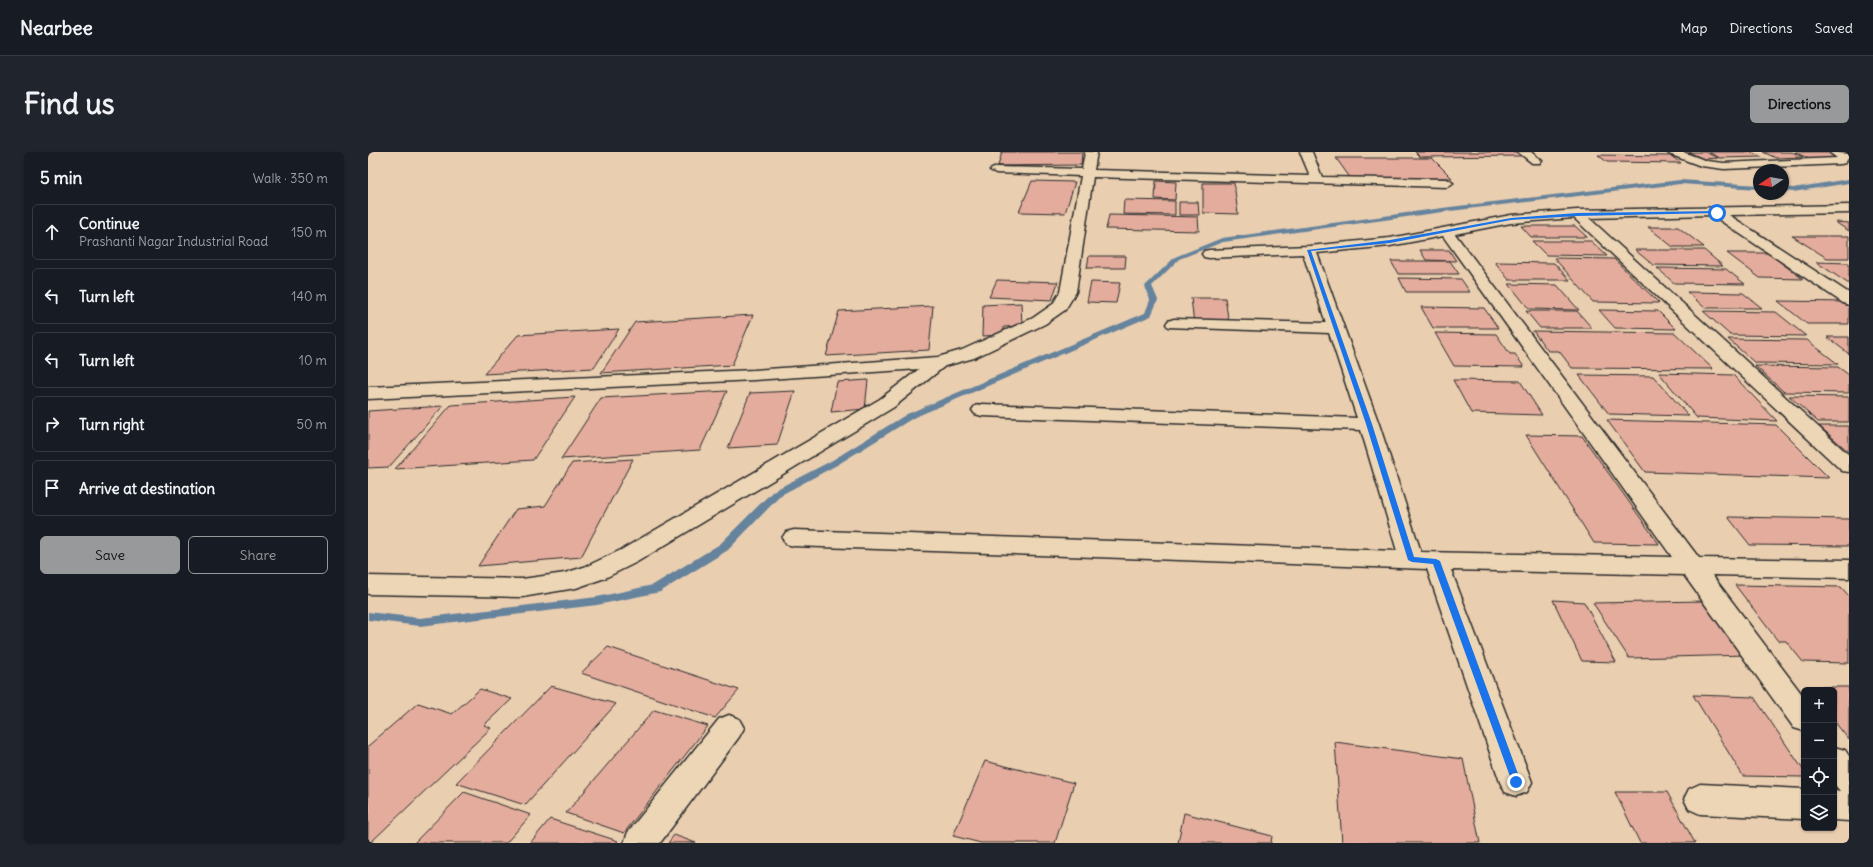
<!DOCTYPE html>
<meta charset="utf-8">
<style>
body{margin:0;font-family:Delius,sans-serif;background:#20242c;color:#f1f3f6}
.controls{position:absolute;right:12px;bottom:12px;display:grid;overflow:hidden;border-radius:6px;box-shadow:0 1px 3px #0004}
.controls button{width:36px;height:36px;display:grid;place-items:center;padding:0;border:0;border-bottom:1px solid #363941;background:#171b24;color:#f1f3f6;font:20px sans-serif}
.compass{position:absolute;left:1385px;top:12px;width:36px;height:36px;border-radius:50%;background:#171b24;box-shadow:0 1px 3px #0004;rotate:258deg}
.stop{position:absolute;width:12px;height:12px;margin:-9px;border:3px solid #1a73e8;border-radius:50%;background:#fff}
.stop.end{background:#1a73e8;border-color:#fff;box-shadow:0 1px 4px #0008}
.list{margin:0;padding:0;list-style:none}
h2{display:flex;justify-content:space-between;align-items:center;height:52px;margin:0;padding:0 16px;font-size:17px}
h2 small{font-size:13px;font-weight:400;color:#9ea1a6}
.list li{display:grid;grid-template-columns:26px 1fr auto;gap:12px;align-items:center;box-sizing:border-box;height:56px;margin:0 8px 8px;padding:0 8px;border:1px solid #363941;border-radius:6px}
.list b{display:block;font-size:15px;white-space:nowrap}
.list p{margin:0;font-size:13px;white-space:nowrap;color:#9ea1a6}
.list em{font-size:13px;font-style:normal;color:#9ea1a6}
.actions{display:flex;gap:8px;padding:12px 16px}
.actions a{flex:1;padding:9px 0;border:1px solid #98999b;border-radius:6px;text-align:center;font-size:14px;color:#98999b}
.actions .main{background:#98999b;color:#111}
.icon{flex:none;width:22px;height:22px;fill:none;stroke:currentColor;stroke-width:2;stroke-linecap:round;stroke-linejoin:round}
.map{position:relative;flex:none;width:1481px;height:691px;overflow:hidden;border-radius:6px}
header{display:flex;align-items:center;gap:24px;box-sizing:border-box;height:56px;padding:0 20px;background:#171b24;border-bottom:1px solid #363941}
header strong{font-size:19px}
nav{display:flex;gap:22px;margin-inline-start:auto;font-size:14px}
.intro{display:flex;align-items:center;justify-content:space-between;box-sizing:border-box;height:96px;padding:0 24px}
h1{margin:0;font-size:28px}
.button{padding:10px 18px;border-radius:6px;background:#98999b;color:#111;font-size:14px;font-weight:700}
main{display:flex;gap:24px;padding:0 24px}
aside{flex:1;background:#171b24;border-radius:6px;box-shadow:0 1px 3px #0004}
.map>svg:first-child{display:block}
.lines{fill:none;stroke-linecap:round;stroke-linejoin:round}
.stream{fill:#65839c;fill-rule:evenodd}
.building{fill:#e4ac9d;stroke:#2b2b2b}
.minor-casing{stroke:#2b2b2b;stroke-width:3}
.minor{fill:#ecd6b5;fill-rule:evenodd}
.route{fill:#1a73e8}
</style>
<header>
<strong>Nearbee</strong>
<nav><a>Map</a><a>Directions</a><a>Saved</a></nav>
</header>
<div class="intro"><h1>Find us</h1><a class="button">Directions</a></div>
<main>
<aside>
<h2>5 min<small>Walk · 350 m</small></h2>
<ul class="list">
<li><svg class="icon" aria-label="ahead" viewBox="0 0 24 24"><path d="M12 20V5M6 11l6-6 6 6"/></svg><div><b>Continue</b><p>Prashanti Nagar Industrial Road</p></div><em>150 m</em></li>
<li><svg class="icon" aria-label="left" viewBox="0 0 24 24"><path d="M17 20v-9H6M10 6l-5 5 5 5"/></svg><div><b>Turn left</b></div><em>140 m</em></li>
<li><svg class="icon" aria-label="left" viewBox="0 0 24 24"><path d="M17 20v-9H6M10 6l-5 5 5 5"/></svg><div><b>Turn left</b></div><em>10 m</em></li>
<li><svg class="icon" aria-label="right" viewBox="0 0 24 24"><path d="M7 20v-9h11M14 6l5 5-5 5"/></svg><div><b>Turn right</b></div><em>50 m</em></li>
<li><svg class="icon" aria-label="arrive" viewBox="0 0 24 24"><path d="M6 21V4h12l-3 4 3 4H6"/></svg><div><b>Arrive at destination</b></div></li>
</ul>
<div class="actions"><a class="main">Save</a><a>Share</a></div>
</aside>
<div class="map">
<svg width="1481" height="691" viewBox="0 0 1481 691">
<rect width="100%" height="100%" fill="#eaceb0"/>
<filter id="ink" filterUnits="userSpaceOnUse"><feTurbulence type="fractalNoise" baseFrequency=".025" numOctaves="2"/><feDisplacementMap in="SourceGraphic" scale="8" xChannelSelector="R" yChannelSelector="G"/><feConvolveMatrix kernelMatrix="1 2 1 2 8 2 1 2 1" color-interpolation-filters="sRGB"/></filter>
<g filter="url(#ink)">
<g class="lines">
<!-- stream -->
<g class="stream">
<path d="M 1481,27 L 1481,31 L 1425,40 L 1415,39 L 1415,35 L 1425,36 Z"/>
<path d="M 1312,28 L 1391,33 L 1391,37 L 1312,32 L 1082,59 L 855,90 L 811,107 L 784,134 L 790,148 L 783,164 L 545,266 L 469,313 L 413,343 L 360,398 L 292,440 L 229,453 L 52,474 L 0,468 L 0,460 L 52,466 L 229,445 L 285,433 L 352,392 L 405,339 L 463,309 L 539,262 L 777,161 L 782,148 L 777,134 L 778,133 L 807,105 L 854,86 L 1082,55 Z"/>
</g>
</g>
<!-- building -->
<g class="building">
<path d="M 634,0 L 714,0 L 713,13 L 630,14 Z"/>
<path d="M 1047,0 L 1148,0 L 1153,4 L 1052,5 Z"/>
<path d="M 1321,0 L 1337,0 L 1350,6 L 1335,7 Z"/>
<path d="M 1340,0 L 1383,0 L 1394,5 L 1352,6 Z"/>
<path d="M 1395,0 L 1424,0 L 1435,5 L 1408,6 Z"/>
<path d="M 1427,0 L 1458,0 L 1471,6 L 1441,7 Z"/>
<path d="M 1230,3 L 1303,4 L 1313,11 L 1239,10 Z"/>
<path d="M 968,6 L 1064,6 L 1084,26 L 983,27 Z"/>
<path d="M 664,29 L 707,30 L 697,61 L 651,60 Z"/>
<path d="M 788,29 L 808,30 L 807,48 L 787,47 Z"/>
<path d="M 835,31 L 866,31 L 870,62 L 835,61 Z"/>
<path d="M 756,48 L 807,49 L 807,63 L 755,62 Z"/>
<path d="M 811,50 L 830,50 L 831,63 L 811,63 Z"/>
<path d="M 741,63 L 830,65 L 831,79 L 738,77 Z"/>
<path d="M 1467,70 L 1481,71 L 1481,79 Z"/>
<path d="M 1153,74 L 1207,74 L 1219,85 L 1163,85 Z"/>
<path d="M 1280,75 L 1310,75 L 1336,95 L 1305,95 Z"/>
<path d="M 1424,84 L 1481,84 L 1481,106 L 1459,106 Z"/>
<path d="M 1164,89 L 1223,89 L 1239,104 L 1178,103 Z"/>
<path d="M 1052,98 L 1081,98 L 1088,109 L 1058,108 Z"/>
<path d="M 1267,98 L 1336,98 L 1355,114 L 1285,113 Z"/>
<path d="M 1359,101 L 1400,101 L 1435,127 L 1392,126 Z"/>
<path d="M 721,104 L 758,104 L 757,116 L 719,116 Z"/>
<path d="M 1186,106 L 1246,107 L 1291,151 L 1225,150 Z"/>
<path d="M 1023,109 L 1082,109 L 1091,122 L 1030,122 Z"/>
<path d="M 1127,110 L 1186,111 L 1202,128 L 1141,128 Z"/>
<path d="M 1448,110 L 1481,111 L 1481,132 Z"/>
<path d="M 1289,116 L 1358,117 L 1377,132 L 1306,131 Z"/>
<path d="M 1031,126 L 1093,127 L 1102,140 L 1038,140 Z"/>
<path d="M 629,128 L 690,130 L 684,148 L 621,145 Z"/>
<path d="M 723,130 L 752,131 L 748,151 L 719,150 Z"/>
<path d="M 1141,132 L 1189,133 L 1211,158 L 1161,157 Z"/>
<path d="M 1319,140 L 1375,141 L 1394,156 L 1337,156 Z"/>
<path d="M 823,146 L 857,146 L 861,172 L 826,172 Z"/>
<path d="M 1410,149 L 1480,150 L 1481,151 L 1481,172 L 1439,172 Z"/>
<path d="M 653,151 L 654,174 L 636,175 L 636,183 L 614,184 L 615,153 Z"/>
<path d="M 565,154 L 561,198 L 458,204 L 471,159 Z"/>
<path d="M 1053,155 L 1116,156 L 1130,176 L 1065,176 Z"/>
<path d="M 1231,158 L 1290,159 L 1308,177 L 1247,176 Z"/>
<path d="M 1158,159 L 1209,159 L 1224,176 L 1172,176 Z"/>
<path d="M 1335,159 L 1408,160 L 1438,184 L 1362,183 Z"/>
<path d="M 385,163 L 364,213 L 233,221 L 267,170 Z"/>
<path d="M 251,177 L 226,216 L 116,222 L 150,183 Z"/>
<path d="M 1165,179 L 1307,181 L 1345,217 L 1204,216 L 1191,199 L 1180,199 Z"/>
<path d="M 1067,181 L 1128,182 L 1142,202 L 1147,202 L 1156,215 L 1086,214 Z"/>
<path d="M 1459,185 L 1481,185 L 1481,202 Z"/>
<path d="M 1360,187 L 1439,188 L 1470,212 L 1387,211 Z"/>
<path d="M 1387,214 L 1470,215 L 1481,223 L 1481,241 L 1416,240 Z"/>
<path d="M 1291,221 L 1365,223 L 1409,269 L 1329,266 Z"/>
<path d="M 1211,223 L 1285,224 L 1321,264 L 1241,262 Z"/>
<path d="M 500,228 L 497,257 L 463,260 L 469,230 Z"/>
<path d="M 1085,228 L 1152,229 L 1174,263 L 1103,261 Z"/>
<path d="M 359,239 L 332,298 L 193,307 L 233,246 Z"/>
<path d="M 427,239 L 409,293 L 360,296 L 382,241 Z"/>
<path d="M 1421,244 L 1481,245 L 1481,270 L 1450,270 Z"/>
<path d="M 207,245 L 165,308 L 27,317 L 83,253 Z"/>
<path d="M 75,254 L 21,315 L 0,316 L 0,259 Z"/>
<path d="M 1239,268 L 1408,273 L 1461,326 L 1277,320 Z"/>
<path d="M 1451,274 L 1481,274 L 1481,300 Z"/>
<path d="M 1158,283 L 1214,284 L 1291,392 L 1226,391 Z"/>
<path d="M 265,307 L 213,405 L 110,414 L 148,357 L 177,354 L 204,311 Z"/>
<path d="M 1360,365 L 1481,367 L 1481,394 L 1382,393 Z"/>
<path d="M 1367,433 L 1473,435 L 1481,444 L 1481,511 L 1435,510 L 1418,489 L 1410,489 Z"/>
<path d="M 1185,448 L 1216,450 L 1248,510 L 1214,509 Z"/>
<path d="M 1337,449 L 1380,503 L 1261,506 L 1225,451 Z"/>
<path d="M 240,495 L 371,538 L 347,566 L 213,521 Z"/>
<path d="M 183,534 L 248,552 L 157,653 L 88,631 Z"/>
<path d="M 1439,535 L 1481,535 L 1481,588 L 1466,569 L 1466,538 L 1442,538 Z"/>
<path d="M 112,537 L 144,547 L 116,573 L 123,576 L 2,691 L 0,691 L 0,594 L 50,551 L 84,562 Z"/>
<path d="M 1325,543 L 1386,545 L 1436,619 L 1436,625 L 1375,624 Z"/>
<path d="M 286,558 L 340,574 L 256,681 L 198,661 Z"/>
<path d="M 967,590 L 1095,607 L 1112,691 L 974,691 Z"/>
<path d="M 617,609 L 706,631 L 687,691 L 613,691 L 585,684 Z"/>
<path d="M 96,640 L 163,663 L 138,691 L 46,691 Z"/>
<path d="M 1247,640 L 1299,640 L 1327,691 L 1272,691 Z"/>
<path d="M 816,661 L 904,684 L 903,691 L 810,691 Z"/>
<path d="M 182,667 L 250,689 L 248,691 L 162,691 Z"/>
<path d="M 306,683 L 328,691 L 300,691 Z"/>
</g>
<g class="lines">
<defs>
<g id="minor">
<path d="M 717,0 L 729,0 L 726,18 L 942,24 L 932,0 L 944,0 L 954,25 L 1079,27 L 1085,31 L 1079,35 L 725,25 L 708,140 L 697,158 L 677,172 L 606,206 L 577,214 L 526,255 L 269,410 L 237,426 L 208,436 L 154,445 L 0,442 L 0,424 L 154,427 L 197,421 L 219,414 L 253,398 L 512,247 L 551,217 L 386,228 L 0,247 L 0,235 L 386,218 L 570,205 L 594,198 L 665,166 L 685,152 L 692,140 L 713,24 L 628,21 L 622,18 L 628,15 L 714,17 Z"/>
<path d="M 1150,0 L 1163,0 L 1174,9 L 1172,11 L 1164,11 Z"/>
<path d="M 1299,0 L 1315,0 L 1339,9 L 1356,11 L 1469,6 L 1461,0 L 1480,2 L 1481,5 L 1477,11 L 1473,12 L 1356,17 L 1333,14 L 1301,2 Z"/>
<path d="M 1481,53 L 1481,61 L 1361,63 L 1481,141 L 1481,153 L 1475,151 L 1344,63 L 1221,66 L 1481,303 L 1481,320 L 1474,319 L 1206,66 L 1143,71 L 1087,82 L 1331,406 L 1481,408 L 1481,426 L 1344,423 L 1436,545 L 1436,579 L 1426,576 L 1316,423 L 1083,418 L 1164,630 L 1159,640 L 1148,644 L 1137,640 L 1132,630 L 1059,417 L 426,394 L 418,392 L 414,386 L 418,380 L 426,378 L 1029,399 L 993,278 L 614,264 L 607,262 L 604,258 L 607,254 L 614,252 L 989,266 L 961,181 L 800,175 L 798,172 L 800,169 L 806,167 L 958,171 L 935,102 L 841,106 L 836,105 L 834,102 L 836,99 L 841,98 L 941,94 L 1022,86 L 1143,63 L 1209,58 ZM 1075,84 L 1304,405 L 1053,400 L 1011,272 L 949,101 L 1022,94 Z"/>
<path d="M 361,563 L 371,567 L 376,576 L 371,585 L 292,691 L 256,691 L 260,680 L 351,567 Z"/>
<path d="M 1466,595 L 1477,598 L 1481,604 L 1481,669 L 1466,668 L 1466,638 L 1472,639 L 1466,632 Z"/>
<path d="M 1332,632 L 1436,637 L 1436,667 L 1332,662 L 1321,657 L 1316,647 L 1321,637 Z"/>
</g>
</defs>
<!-- minor casing -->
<use href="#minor" class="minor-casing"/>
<!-- minor -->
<use href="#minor" class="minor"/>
</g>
</g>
<!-- route -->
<path class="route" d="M 1349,59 L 1350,61 L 1209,64 L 1143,68 L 1022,91 L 943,99 L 1004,272 L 1046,405 L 1068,407 L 1072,409 L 1153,630 L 1148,634 L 1144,630 L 1065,412 L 1044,410 L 1040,408 L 998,272 L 939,98 L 1022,88 L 1143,66 L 1209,61 Z"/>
</svg>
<div class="controls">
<button>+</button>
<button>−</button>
<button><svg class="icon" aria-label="locate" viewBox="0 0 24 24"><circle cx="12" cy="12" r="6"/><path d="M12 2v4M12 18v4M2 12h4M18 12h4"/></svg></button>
<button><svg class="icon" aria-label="layers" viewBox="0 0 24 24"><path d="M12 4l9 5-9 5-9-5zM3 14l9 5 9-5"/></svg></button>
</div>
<svg class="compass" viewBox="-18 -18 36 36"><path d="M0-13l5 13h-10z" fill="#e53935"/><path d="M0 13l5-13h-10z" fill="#9ea1a6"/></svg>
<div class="stop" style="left:1349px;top:61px"></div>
<div class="stop end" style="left:1148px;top:630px"></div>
</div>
</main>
